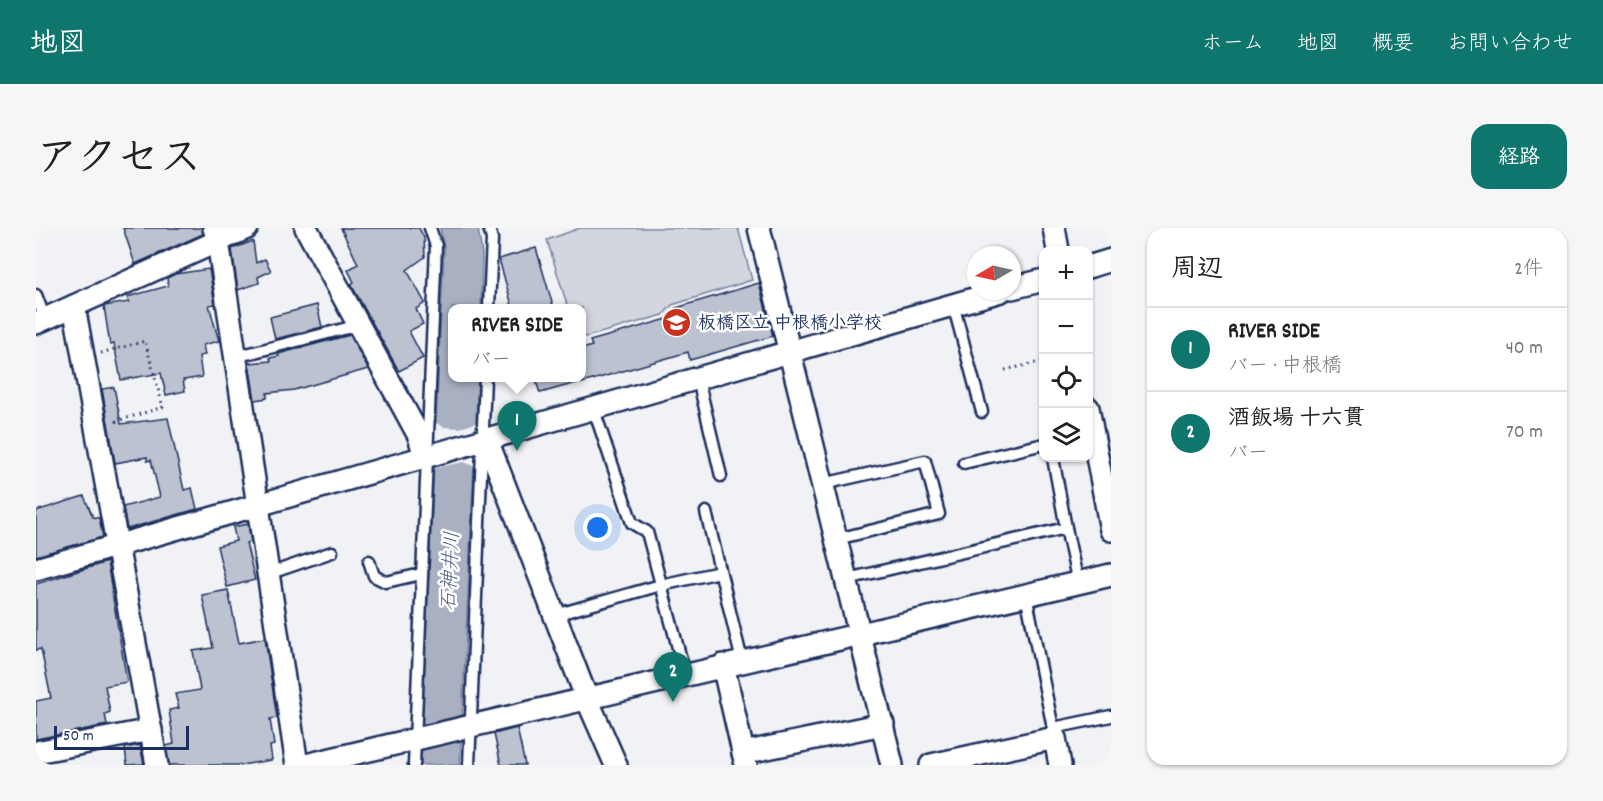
<!DOCTYPE html>
<html lang="ja">
<meta charset="utf-8">
<style>
body{margin:0;font-family:Dekko,"Klee One",sans-serif;background:#f6f6f6;color:#202124}
.controls{position:absolute;right:18px;top:18px;display:grid;overflow:hidden;border-radius:12px;box-shadow:0 2px 4px #0004}
.controls button{width:54px;height:54px;display:grid;place-items:center;padding:0;border:0;border-bottom:2px solid #e0e0e0;background:#fff;color:#202124;font:30px sans-serif}
.compass{position:absolute;left:931px;top:18px;width:54px;height:54px;border-radius:50%;background:#fff;box-shadow:0 2px 4px #0004;rotate:261deg}
.scale{position:absolute;left:18px;bottom:15px;width:135px;box-sizing:border-box;padding-left:6px;border:3px solid #1b2f5e;border-top:0;font-size:16px;line-height:21px;white-space:nowrap;color:#1b2f5e;-webkit-text-stroke:4px #fff;paint-order:stroke}
.you{position:absolute;left:562px;top:300px;width:21px;height:21px;margin:-15px;border:4px solid #fff;border-radius:50%;background:#1a73e8;box-shadow:0 0 0 9px #1a73e833}
.badge{display:grid;place-items:center;width:39px;height:39px;border-radius:50%;background:#0f766e;color:#fff;font-size:20px;font-weight:700}
.pin{position:absolute;translate:-50% -50px;filter:drop-shadow(0 2px 3px #0008)}
.pin::after{content:'';position:absolute;top:32px;width:21px;height:18px;background:inherit;clip-path:polygon(0 0,100% 0,50% 100%)}
.popup{position:absolute;left:412px;top:76px;width:138px;height:78px;box-sizing:border-box;display:grid;place-content:center;border-radius:12px;background:#fff;filter:drop-shadow(0 2px 4px #0005);font-size:20px;white-space:nowrap;color:#757577}
.popup b{font-size:22px;color:#202124}
.popup::after{content:'';position:absolute;left:50%;top:100%;margin-left:-12px;border:12px solid transparent;border-top-color:#fff}
.list{margin:0;padding:0;list-style:none}
h2{display:flex;justify-content:space-between;align-items:center;height:78px;margin:0;padding:0 24px;font-size:26px}
h2 small{font-size:20px;font-weight:400;color:#757577}
.list li{display:grid;grid-template-columns:39px 1fr auto;gap:18px;align-items:center;box-sizing:border-box;height:84px;padding:0 24px;border-top:2px solid #e0e0e0}
.list b{display:block;font-size:22px;white-space:nowrap}
.list p{margin:0;font-size:20px;white-space:nowrap;color:#757577}
.list em{font-size:20px;font-style:normal;color:#757577}
.icon{flex:none;width:33px;height:33px;fill:none;stroke:currentColor;stroke-width:2;stroke-linecap:round;stroke-linejoin:round}
.map{position:relative;flex:none;width:1075px;height:537px;overflow:hidden;border-radius:18px}
header{display:flex;align-items:center;gap:36px;box-sizing:border-box;height:84px;padding:0 30px;background:#0f766e;color:#fff}
header strong{font-size:28px}
nav{display:flex;gap:33px;margin-inline-start:auto;font-size:21px}
.intro{display:flex;align-items:center;justify-content:space-between;box-sizing:border-box;height:144px;padding:0 36px}
h1{margin:0;font-size:42px}
.button{padding:15px 27px;border-radius:18px;background:#0f766e;color:#fff;font-size:21px;font-weight:700}
main{display:flex;gap:36px;padding:0 36px}
aside{flex:1;background:#fff;border-radius:18px;box-shadow:0 2px 4px #0004}
.map>svg:first-child{display:block}
.green{fill:#d2d6df;stroke:#76829e;stroke-width:1.5}
.water{fill:#a8b0c2;stroke:#707c9a;stroke-width:1.5}
.pier{fill:#f1f2f5}
.building{fill:#bcc2d0;stroke:#1b2f5e;stroke-width:1.5}
.lines{fill:none;stroke-linecap:round;stroke-linejoin:round}
.service-casing{stroke:#1b2f5e;stroke-width:15}
.minor-casing{stroke:#1b2f5e;stroke-width:26}
.path{stroke:#1b2f5e;stroke-width:3;stroke-dasharray:1.5 4.5;stroke-linecap:butt}
.service{stroke:#fff;stroke-width:10}
.minor{stroke:#fff;stroke-width:21}
.labels{text-anchor:middle;stroke-width:5;stroke-linejoin:round;paint-order:stroke}
.poi-label{font-size:18px;font-weight:bold;fill:#1b2f5e;stroke:#fff;text-anchor:start}
.water-label{font-size:20px;font-style:italic;fill:#4c5c81;stroke:#fff}
</style>
<header>
<strong>地図</strong>
<nav><a>ホーム</a><a>地図</a><a>概要</a><a>お問い合わせ</a></nav>
</header>
<div class="intro"><h1>アクセス</h1><a class="button">経路</a></div>
<main>
<div class="map">
<svg width="1075" height="537" viewBox="0 0 1075 537">
<rect width="100%" height="100%" fill="#f1f2f5"/>
<filter id="ink" filterUnits="userSpaceOnUse"><feTurbulence type="fractalNoise" baseFrequency=".0167" numOctaves="2"/><feDisplacementMap in="SourceGraphic" scale="12" xChannelSelector="R" yChannelSelector="G"/><feConvolveMatrix kernelMatrix="1 2 1 2 8 2 1 2 1" color-interpolation-filters="sRGB"/></filter>
<g filter="url(#ink)">
<!-- green -->
<path class="green" d="M 544,0 L 702,0 L 716,52 L 636,77 L 627,87 L 550,109 L 546,107 L 546,80 L 532,80 L 511,12 Z"/>
<!-- water -->
<path class="water" d="M 404,0 L 442,0 L 446,26 L 445,80 L 416,80 L 416,150 L 442,150 L 424,537 L 384,537 L 408,20 Z"/>
<!-- pier -->
<path class="pier" d="M 396,193 L 408,199 L 424,200 L 443,194 L 440,239 L 428,234 L 394,241 Z"/>
<!-- building -->
<g class="building">
<path d="M 87,0 L 166,0 L 167,6 L 99,36 Z"/>
<path d="M 305,0 L 383,0 L 388,10 L 389,29 L 371,42 L 389,75 L 380,81 L 387,96 L 373,103 L 387,130 L 363,143 L 315,56 L 318,54 L 312,42 L 322,36 Z"/>
<path d="M 217,13 L 220,35 L 229,31 L 235,43 L 222,49 L 223,55 L 202,62 L 196,21 Z"/>
<path d="M 500,20 L 518,81 L 477,81 L 463,31 Z"/>
<path d="M 173,41 L 179,76 L 173,77 L 183,113 L 167,117 L 169,127 L 163,128 L 166,149 L 147,152 L 149,163 L 130,167 L 125,145 L 85,152 L 78,116 L 74,117 L 68,78 L 93,74 L 91,69 L 132,58 L 131,50 L 139,46 Z"/>
<path d="M 723,55 L 737,108 L 654,132 L 652,124 L 546,155 L 546,121 L 556,118 L 554,113 L 642,88 L 640,80 Z"/>
<path d="M 281,77 L 286,99 L 239,111 L 234,89 Z"/>
<path d="M 314,107 L 332,141 L 258,162 L 231,165 L 231,170 L 219,172 L 213,135 L 235,133 L 234,130 L 243,128 L 242,126 Z"/>
<path d="M 499,150 L 543,150 L 544,154 L 504,165 Z"/>
<path d="M 78,159 L 85,196 L 132,190 L 148,262 L 156,260 L 161,281 L 91,301 L 87,279 L 124,269 L 115,232 L 111,233 L 111,229 L 79,235 L 66,161 Z"/>
<path d="M 48,268 L 57,289 L 63,290 L 67,309 L 0,328 L 0,283 Z"/>
<path d="M 212,296 L 215,314 L 210,315 L 219,352 L 191,359 L 181,318 L 200,313 L 197,299 Z"/>
<path d="M 71,334 L 91,454 L 69,458 L 74,484 L 69,486 L 71,497 L 0,511 L 0,473 L 15,470 L 5,421 L 0,422 L 0,356 Z"/>
<path d="M 192,362 L 203,415 L 229,410 L 241,490 L 234,491 L 238,517 L 234,518 L 236,532 L 205,537 L 133,537 L 130,518 L 138,516 L 133,482 L 143,480 L 139,466 L 164,462 L 157,423 L 177,420 L 166,367 Z"/>
<path d="M 481,500 L 489,537 L 465,537 L 458,506 Z"/>
<path d="M 104,517 L 108,536 L 91,537 L 89,520 Z"/>
</g>
<g class="lines">
<defs>
<g id="service">
<path d="M 453,0 L 456,11 L 453,80"/>
<path d="M 0,67 L 9,91"/>
<path d="M 917,76 L 946,184"/>
<path d="M 199,129 L 323,97"/>
<path d="M 662,151 L 685,248"/>
<path d="M 558,182 L 596,295 L 611,304 L 649,446"/>
<path d="M 1017,230 L 1030,300"/>
<path d="M 928,235 L 1008,216"/>
<path d="M 787,256 L 889,233 L 903,286 L 801,311"/>
<path d="M 670,284 L 706,433"/>
<path d="M 333,333 L 338,348 L 350,354 L 385,346"/>
<path d="M 232,346 L 296,324"/>
<path d="M 811,351 L 1030,300 L 1042,355"/>
<path d="M 990,367 L 1019,510"/>
<path d="M 519,387 L 625,357 L 684,344"/>
<path d="M 1017,500 L 1075,488"/>
<path d="M 378,537 L 400,18 L 394,0"/>
<path d="M 433,537 L 449,150"/>
</g>
<g id="minor">
<path d="M 178,0 L 182,13 L 261,537"/>
<path d="M 270,0 L 383,208 L 389,229"/>
<path d="M 723,0 L 856,537"/>
<path d="M 1018,0 L 1022,22"/>
<path d="M 1052,39 L 1075,32"/>
<path d="M 976,60 L 1008,52"/>
<path d="M 38,78 L 121,537"/>
<path d="M 0,95 L 211,0"/>
<path d="M 1052,180 L 1075,302"/>
<path d="M 451,212 L 551,471 L 580,537"/>
<path d="M 0,341 L 965,63"/>
<path d="M 687,437 L 710,537"/>
<path d="M 0,524 L 115,502"/>
<path d="M 707,525 L 847,496"/>
<path d="M 270,537 L 1075,347"/>
<path d="M 895,537 L 1019,510 L 1024,537"/>
</g>
</defs>
<!-- service casing -->
<use href="#service" class="service-casing"/>
<!-- minor casing -->
<use href="#minor" class="minor-casing"/>
<!-- path -->
<g class="path">
<path d="M 65,125 L 109,113 L 127,179 L 78,194"/>
<path d="M 969,142 L 1008,133"/>
</g>
<!-- service -->
<use href="#service" class="service"/>
<!-- minor -->
<use href="#minor" class="minor"/>
</g>
</g>
<!-- icons -->
<defs>
<symbol id="school-disc" viewBox="-11 -11 22 22"><circle r="9.5" fill="#c8321e" stroke="#fff"/><path d="M0-5L7-2L0 1L-7-2ZM-4 1L0 2.5L4 1V4Q0 6-4 4Z" fill="#fff"/></symbol>
</defs>
<g fill-rule="evenodd">
<use href="#school-disc" x="624" y="78" width="33" height="33"/>
</g>
<g class="labels">
<!-- poi labels -->
<g class="poi-label">
<text x="662" y="100">板橋区立 中根橋小学校</text>
</g>
<!-- water labels -->
<g class="water-label">
<text transform="translate(413 343) rotate(-87)" y="7">石神井川</text>
</g>
</g>
</svg>
<div class="controls">
<button>+</button>
<button>−</button>
<button><svg class="icon" aria-label="locate" viewBox="0 0 24 24"><circle cx="12" cy="12" r="6"/><path d="M12 2v4M12 18v4M2 12h4M18 12h4"/></svg></button>
<button><svg class="icon" aria-label="layers" viewBox="0 0 24 24"><path d="M12 4l9 5-9 5-9-5zM3 14l9 5 9-5"/></svg></button>
</div>
<svg class="compass" viewBox="-18 -18 36 36"><path d="M0-13l5 13h-10z" fill="#e53935"/><path d="M0 13l5-13h-10z" fill="#757577"/></svg>
<div class="scale">50 m</div>
<div class="you"></div>
<div class="pin badge" style="left:481px;top:223px">1</div>
<div class="popup"><b>RIVER SIDE</b>バー</div>
<div class="pin badge" style="left:637px;top:474px">2</div>
</div>
<aside>
<h2>周辺<small>2件</small></h2>
<ul class="list">
<li><span class="badge">1</span><div><b>RIVER SIDE</b><p>バー · 中根橋</p></div><em>40 m</em></li>
<li><span class="badge">2</span><div><b>酒飯場 十六貫</b><p>バー</p></div><em>70 m</em></li>
</ul>
</aside>
</main>
